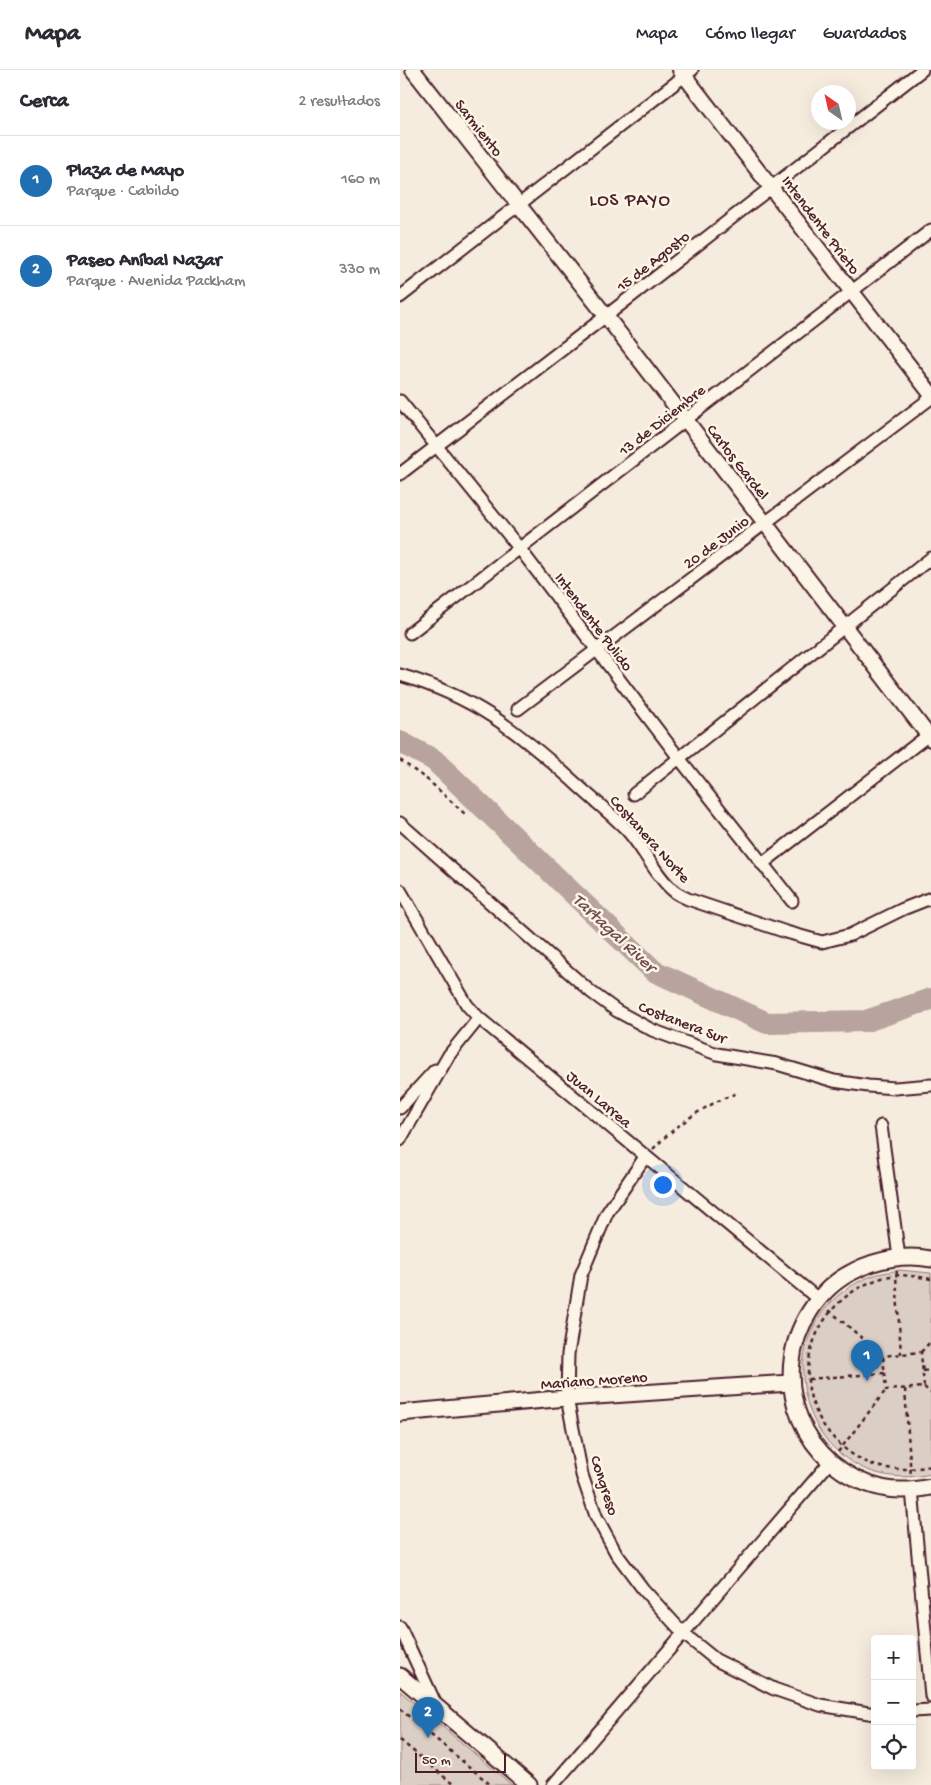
<!DOCTYPE html>
<html lang="es">
<meta charset="utf-8">
<style>
body{margin:0;font-family:"Gochi Hand",sans-serif;background:#f2f2f3;color:#2b2b33}
.controls{position:absolute;right:15px;bottom:15px;display:grid;overflow:hidden;border-radius:5px;box-shadow:0 5px 20px #0002}
.controls button{width:45px;height:45px;display:grid;place-items:center;padding:0;border:0;border-bottom:1px solid #e1e1e2;background:#fff;color:#2b2b33;font:25px sans-serif}
.compass{position:absolute;left:411px;top:15px;width:45px;height:45px;border-radius:50%;background:#fff;box-shadow:0 5px 20px #0002;rotate:326deg}
.scale{position:absolute;left:15px;bottom:12px;width:91px;box-sizing:border-box;padding-left:5px;border:2px solid #4a1f2b;border-top:0;font-size:14px;line-height:18px;white-space:nowrap;color:#4a1f2b;-webkit-text-stroke:4px #fcf5e5;paint-order:stroke}
.you{position:absolute;left:262px;top:1114px;width:18px;height:18px;margin:-12px;border:4px solid #fff;border-radius:50%;background:#1a73e8;box-shadow:0 0 0 8px #1a73e833}
.badge{display:grid;place-items:center;width:32px;height:32px;border-radius:50%;background:#1f6fb2;color:#fff;font-size:16px;font-weight:700}
.pin{position:absolute;translate:-50% -41px;filter:drop-shadow(0 1px 2px #0008)}
.pin::after{content:'';position:absolute;top:26px;width:18px;height:15px;background:inherit;clip-path:polygon(0 0,100% 0,50% 100%)}
.list{margin:0;padding:0;list-style:none}
h2{display:flex;justify-content:space-between;align-items:center;height:65px;margin:0;padding:0 20px;font-size:21px}
h2 small{font-size:16px;font-weight:400;color:#7c7c81}
.list li{display:grid;grid-template-columns:32px 1fr auto;gap:15px;align-items:center;box-sizing:border-box;height:90px;padding:0 20px;border-top:1px solid #e1e1e2}
.list b{display:block;font-size:19px;white-space:nowrap}
.list p{margin:0;font-size:16px;white-space:nowrap;color:#7c7c81}
.list em{font-size:16px;font-style:normal;color:#7c7c81}
.icon{flex:none;width:28px;height:28px;fill:none;stroke:currentColor;stroke-width:2;stroke-linecap:round;stroke-linejoin:round}
.map{position:relative;flex:none;width:531px;height:1715px;overflow:hidden}
header{display:flex;align-items:center;gap:30px;box-sizing:border-box;height:70px;padding:0 25px;background:#fff;border-bottom:1px solid #e1e1e2}
header strong{font-size:24px}
nav{display:flex;gap:28px;margin-inline-start:auto;font-size:18px}
main{display:flex}
aside{flex:1;background:#fff}
.map>svg:first-child{display:block}
.green{fill:#dbcec4;stroke:#927678}
.lines{fill:none;stroke-linecap:round;stroke-linejoin:round}
.river{stroke:#b8a39e;stroke-width:22}
.minor-casing{stroke:#4a1f2b;stroke-width:15}
.tertiary-casing{stroke:#4a1f2b;stroke-width:18}
.secondary-casing{stroke:#4a1f2b;stroke-width:19}
.path{stroke:#4a1f2b;stroke-width:2.5;stroke-dasharray:4 4;stroke-linecap:butt}
.minor{stroke:#fcf5e5;stroke-width:11}
.tertiary{stroke:#fcf5e5;stroke-width:14}
.secondary{stroke:#fcf5e5;stroke-width:15}
.labels{text-anchor:middle;stroke-width:5;stroke-linejoin:round;paint-order:stroke}
.street-label{font-size:16px;fill:#4a1f2b;stroke:#fcf5e5}
.water-label{font-size:18px;font-style:italic;fill:#704d53;stroke:#fcf5e5}
.quarter-label{font-size:19px;letter-spacing:1px;fill:#4a1f2b;stroke:#fcf5e5}
</style>
<header>
<strong>Mapa</strong>
<nav><a>Mapa</a><a>Cómo llegar</a><a>Guardados</a></nav>
</header>
<main>
<aside>
<h2>Cerca<small>2 resultados</small></h2>
<ul class="list">
<li><span class="badge">1</span><div><b>Plaza de Mayo</b><p>Parque · Cabildo</p></div><em>160 m</em></li>
<li><span class="badge">2</span><div><b>Paseo Aníbal Nazar</b><p>Parque · Avenida Packham</p></div><em>330 m</em></li>
</ul>
</aside>
<div class="map">
<svg width="531" height="1715" viewBox="0 0 531 1715">
<rect width="100%" height="100%" fill="#f5ecde"/>
<filter id="ink" filterUnits="userSpaceOnUse"><feTurbulence type="fractalNoise" baseFrequency=".02" numOctaves="2"/><feDisplacementMap in="SourceGraphic" scale="10" xChannelSelector="R" yChannelSelector="G"/><feConvolveMatrix kernelMatrix="1 2 1 2 8 2 1 2 1" color-interpolation-filters="sRGB"/></filter>
<g filter="url(#ink)">
<!-- green -->
<g class="green">
<path d="M 499,1200 L 531,1203 L 531,1404 C 403,1431 351,1256 469,1207 C 478,1203 490,1202 499,1200 Z"/>
<path d="M 0,1621 L 112,1715 L 0,1715 Z"/>
</g>
<g class="lines">
<!-- river -->
<path class="river" d="M 0,672 L 34,690 L 254,901 L 367,953 L 466,951 L 531,929"/>
<defs>
<g id="minor">
<path d="M 0,227 L 292,0"/>
<path d="M 0,331 L 120,479 L 279,688 L 392,831"/>
<path d="M 0,404 L 206,246 L 522,0"/>
<path d="M 10,563 L 531,160"/>
<path d="M 0,605 C 75,627 116,660 173,711 C 190,727 209,742 226,759 C 243,777 256,807 275,822 C 279,825 284,827 288,829 L 386,862 L 422,872 L 450,865 L 503,839 L 531,828"/>
<path d="M 118,639 L 531,328"/>
<path d="M 234,724 L 531,488"/>
<path d="M 0,753 L 191,922 L 217,941 L 252,960 L 317,984 L 377,994 L 434,1011 L 468,1016 L 495,1018 L 531,1015"/>
<path d="M 362,794 L 531,663"/>
<path d="M 0,820 L 67,935 L 79,948 L 418,1229"/>
<path d="M 0,1038 L 35,1000"/>
<path d="M 481,1056 L 499,1187"/>
<path d="M 0,1070 L 49,985 L 79,948"/>
<path d="M 245,1087 L 207,1143 L 181,1205 L 168,1284 L 167,1328 L 182,1405 L 196,1446 L 216,1483 L 243,1519 L 284,1564 L 316,1590 L 374,1619 L 420,1635 L 475,1644"/>
<path d="M 512,1420 L 531,1626"/>
<path d="M 0,1557 L 36,1635"/>
<path d="M 512,1641 L 531,1640"/>
<path d="M 153,1715 L 430,1392"/>
</g>
<g id="tertiary">
<path d="M 13,0 L 206,246 L 531,669"/>
<path d="M 280,0 L 531,324"/>
</g>
<g id="secondary">
<path d="M 531,1189 C 505,1184 477,1189 454,1201 C 435,1210 421,1224 410,1241 C 366,1309 403,1400 482,1418 C 498,1422 515,1420 531,1417"/>
<path d="M 0,1343 L 167,1328 L 390,1313"/>
<path d="M 0,1606 L 129,1715"/>
</g>
</defs>
<!-- minor casing -->
<use href="#minor" class="minor-casing"/>
<!-- tertiary casing -->
<use href="#tertiary" class="tertiary-casing"/>
<!-- secondary casing -->
<use href="#secondary" class="secondary-casing"/>
<!-- path -->
<g class="path">
<path d="M 0,690 L 29,711 L 65,744"/>
<path d="M 253,1079 C 277,1054 305,1035 337,1023"/>
<path d="M 497,1201 L 496,1206 L 501,1284"/>
<path d="M 531,1209 C 515,1206 498,1203 482,1208 C 439,1221 409,1258 408,1303 C 406,1346 443,1391 486,1398 C 502,1400 516,1399 531,1396"/>
<path d="M 429,1240 L 483,1286 L 486,1320 L 524,1317 L 521,1282 L 483,1286"/>
<path d="M 521,1282 L 531,1271"/>
<path d="M 523,1301 L 531,1300"/>
<path d="M 409,1309 L 485,1303"/>
<path d="M 524,1317 L 531,1323"/>
<path d="M 505,1319 L 511,1407"/>
<path d="M 438,1382 L 486,1320"/>
<path d="M 0,1639 L 91,1715"/>
<path d="M 0,1670 L 54,1715"/>
</g>
<!-- minor -->
<use href="#minor" class="minor"/>
<!-- tertiary -->
<use href="#tertiary" class="tertiary"/>
<!-- secondary -->
<use href="#secondary" class="secondary"/>
</g>
</g>
<g class="labels">
<!-- street labels -->
<g class="street-label">
<text transform="translate(80 57) rotate(52)" y="6">Sarmiento</text>
<text transform="translate(422 154) rotate(53)" y="6">Intendente Prieto</text>
<text transform="translate(252 190) rotate(-38)" y="6">15 de Agosto</text>
<text transform="translate(261 349) rotate(-38)" y="6">13 de Diciembre</text>
<text transform="translate(339 391) rotate(52)" y="6">Carlos Gardel</text>
<text transform="translate(315 471) rotate(-37)" y="6">20 de Junio</text>
<text transform="translate(195 551) rotate(53)" y="6">Intendente Pulido</text>
<text transform="translate(251 768) rotate(48)" y="6">Costanera Norte</text>
<text transform="translate(283 951) rotate(21)" y="6">Costanera Sur</text>
<text transform="translate(200 1028) rotate(40)" y="6">Juan Larrea</text>
<text transform="translate(194 1309) rotate(-4)" y="6">Mariano Moreno</text>
<text transform="translate(206 1415) rotate(72)" y="6">Congreso</text>
</g>
<!-- water labels -->
<g class="water-label">
<text transform="translate(215 862) rotate(43)" y="6">Tartagal River</text>
</g>
<!-- quarter labels -->
<g class="quarter-label">
<text x="230" y="135">LOS PAYO</text>
</g>
</g>
</svg>
<div class="controls">
<button>+</button>
<button>−</button>
<button><svg class="icon" aria-label="locate" viewBox="0 0 24 24"><circle cx="12" cy="12" r="6"/><path d="M12 2v4M12 18v4M2 12h4M18 12h4"/></svg></button>
</div>
<svg class="compass" viewBox="-18 -18 36 36"><path d="M0-13l5 13h-10z" fill="#e53935"/><path d="M0 13l5-13h-10z" fill="#7c7c81"/></svg>
<div class="scale">50 m</div>
<div class="you"></div>
<div class="pin badge" style="left:467px;top:1311px">1</div>
<div class="pin badge" style="left:28px;top:1668px">2</div>
</div>
</main>
